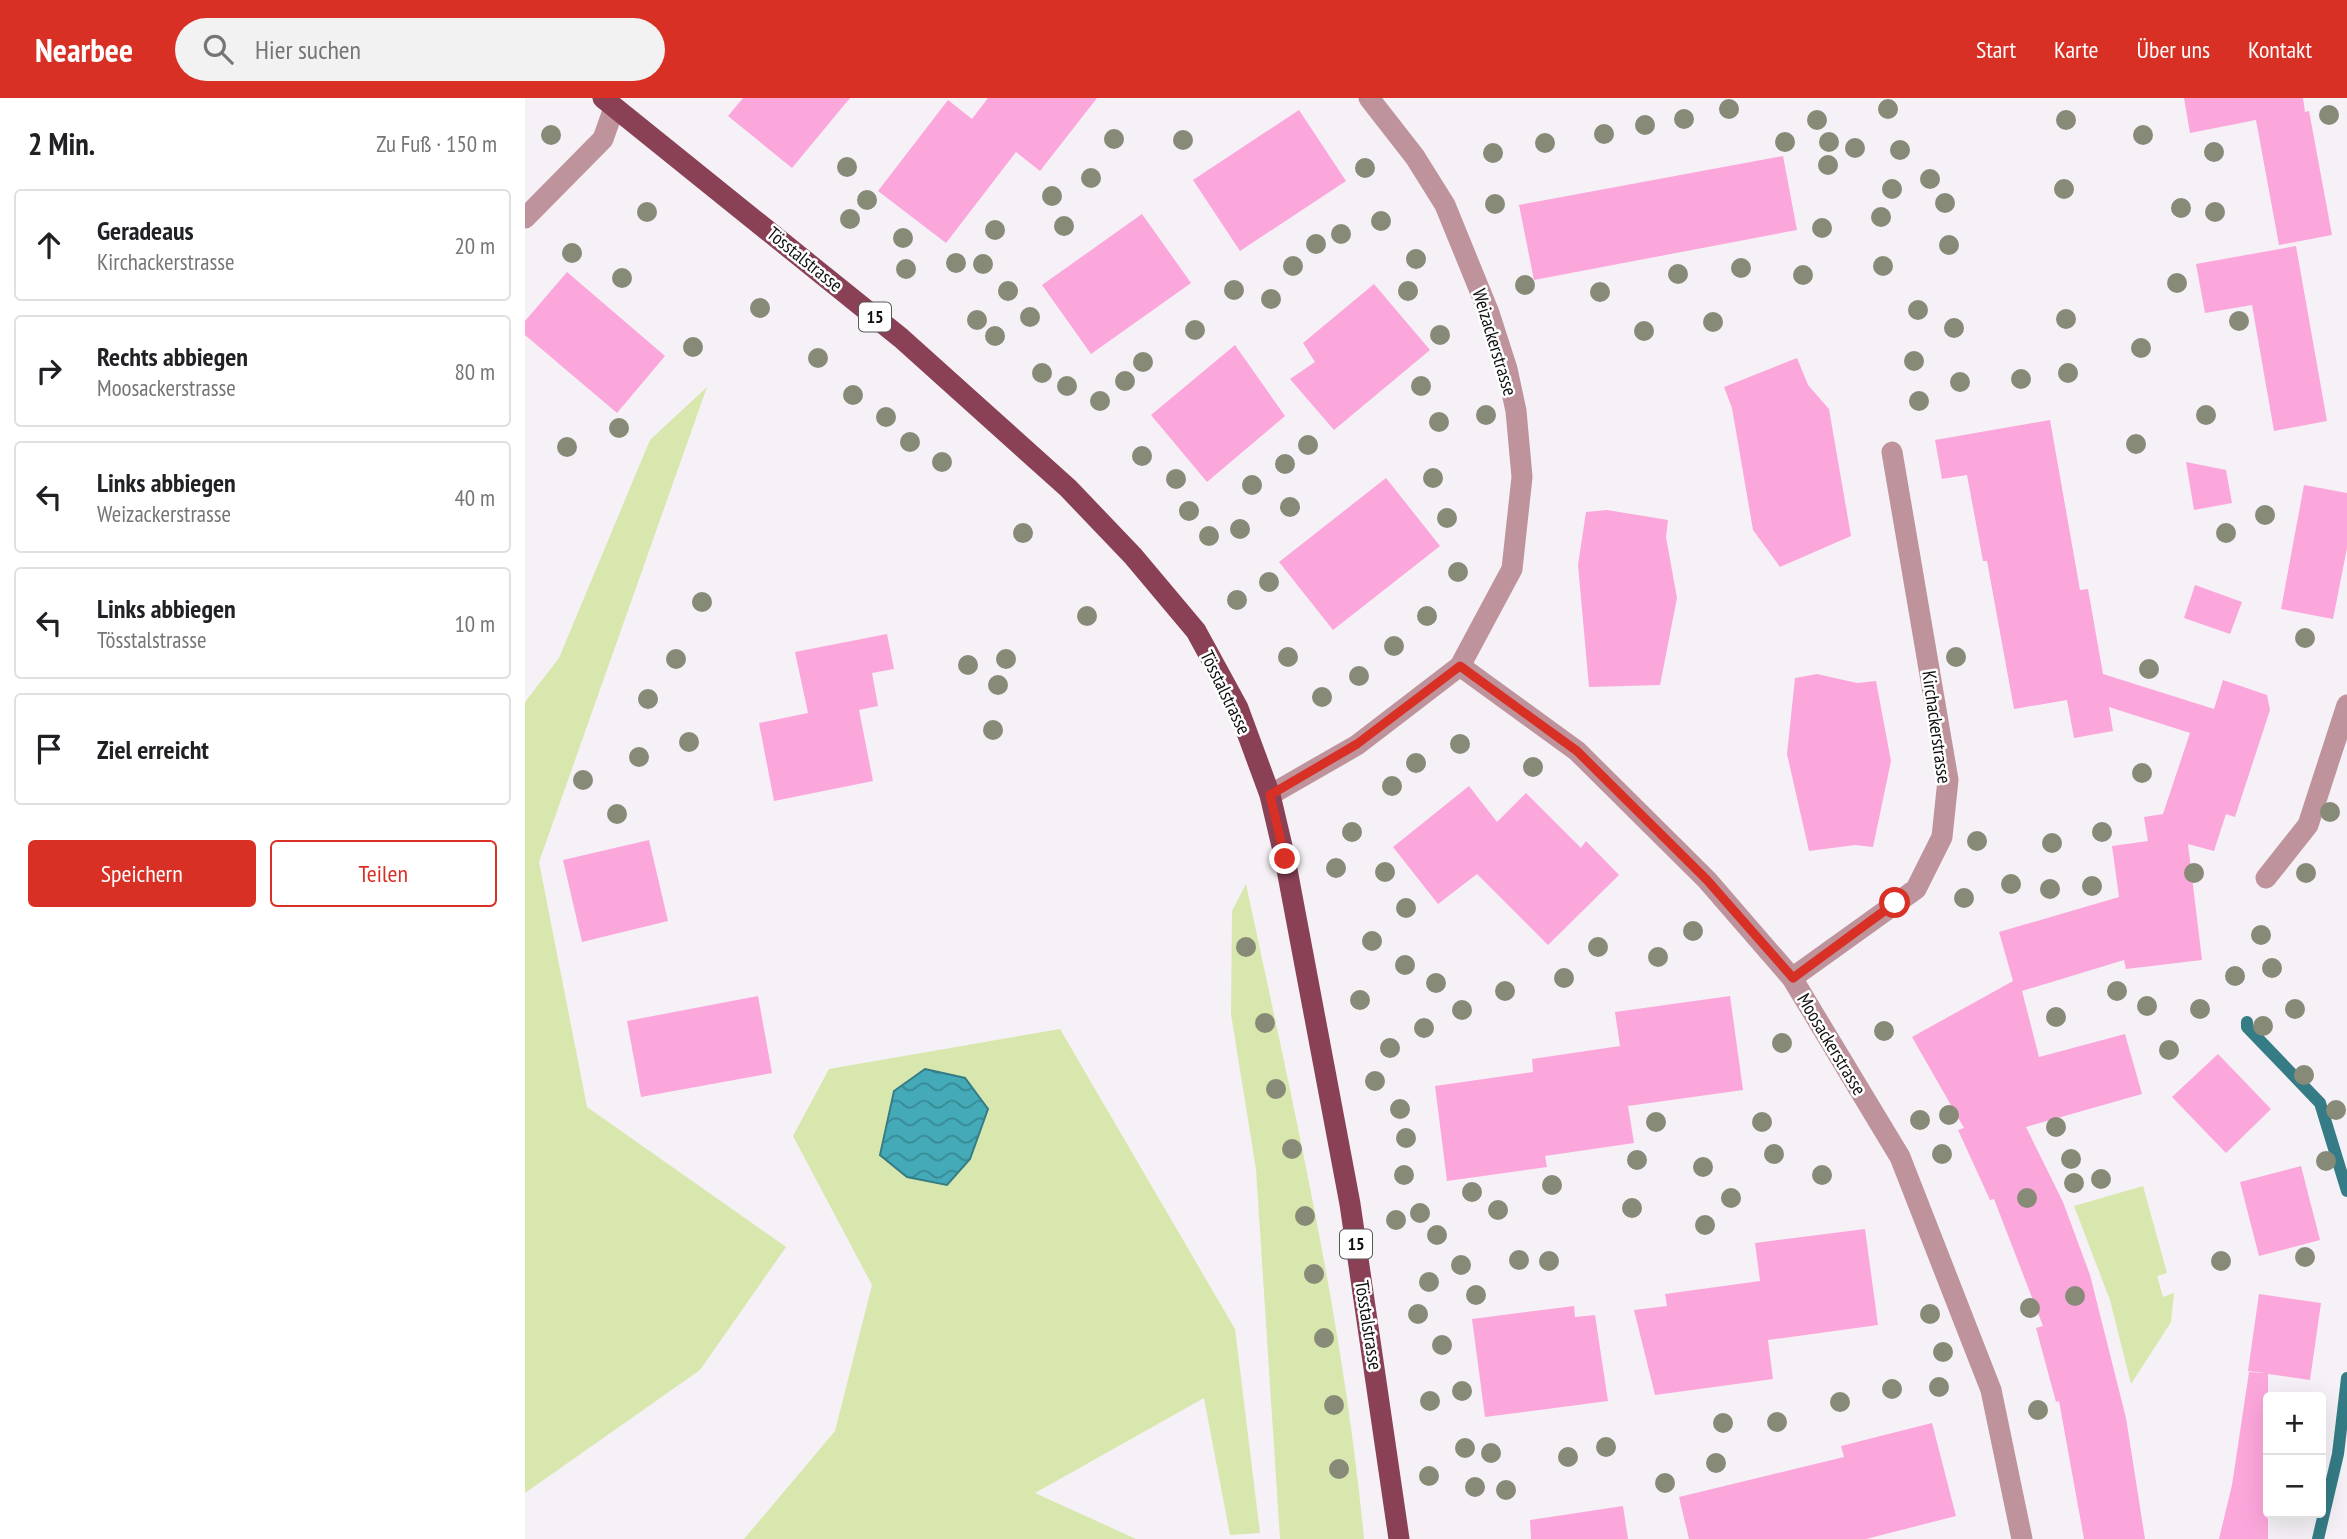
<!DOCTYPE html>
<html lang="de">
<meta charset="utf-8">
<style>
body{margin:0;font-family:"PT Sans Narrow",sans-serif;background:#f2f2f2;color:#202124}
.controls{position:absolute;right:21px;bottom:21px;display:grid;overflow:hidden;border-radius:7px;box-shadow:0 7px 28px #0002}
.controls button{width:63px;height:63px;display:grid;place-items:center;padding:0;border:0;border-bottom:2px solid #e0e0e0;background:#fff;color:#202124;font:35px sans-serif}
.stop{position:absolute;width:21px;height:21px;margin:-16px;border:5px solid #d93025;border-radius:50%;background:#fff}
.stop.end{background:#d93025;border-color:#fff;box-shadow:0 2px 7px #0008}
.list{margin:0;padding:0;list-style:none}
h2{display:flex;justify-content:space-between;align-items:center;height:91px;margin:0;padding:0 28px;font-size:30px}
h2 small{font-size:23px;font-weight:400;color:#757577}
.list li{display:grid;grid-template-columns:46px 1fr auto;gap:21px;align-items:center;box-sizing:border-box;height:112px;margin:0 14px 14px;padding:0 14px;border:2px solid #e0e0e0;border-radius:7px}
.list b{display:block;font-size:26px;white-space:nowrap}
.list p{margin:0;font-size:23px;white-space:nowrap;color:#757577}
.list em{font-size:23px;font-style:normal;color:#757577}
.actions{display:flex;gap:14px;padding:21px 28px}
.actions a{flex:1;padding:16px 0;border:2px solid #d93025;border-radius:7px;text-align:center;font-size:24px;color:#d93025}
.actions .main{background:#d93025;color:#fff}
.icon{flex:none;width:38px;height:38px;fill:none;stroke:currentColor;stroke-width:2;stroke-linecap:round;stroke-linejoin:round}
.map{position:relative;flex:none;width:1822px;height:1441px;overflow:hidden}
header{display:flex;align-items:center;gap:42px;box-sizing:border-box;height:98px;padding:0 35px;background:#d93025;color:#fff}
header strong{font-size:33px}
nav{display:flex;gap:38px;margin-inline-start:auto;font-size:24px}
.search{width:490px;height:63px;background:#f2f2f2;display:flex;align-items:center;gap:18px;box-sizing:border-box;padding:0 24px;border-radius:38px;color:#757577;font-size:26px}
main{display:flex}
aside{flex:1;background:#fff}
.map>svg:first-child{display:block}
.green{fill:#d8e7ad}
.water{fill:url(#water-waves);stroke:#357c86;stroke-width:2}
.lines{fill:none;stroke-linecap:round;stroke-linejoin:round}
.stream{stroke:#357c86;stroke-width:12}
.building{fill:#fca7dc}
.minor{stroke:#be939c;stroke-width:21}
.major{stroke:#8a4155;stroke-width:21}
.tree{fill:#888a78}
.route{stroke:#d93025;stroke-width:9}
.labels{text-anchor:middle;stroke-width:5;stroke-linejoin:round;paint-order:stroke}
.shield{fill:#fff;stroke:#585858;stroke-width:2}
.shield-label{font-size:18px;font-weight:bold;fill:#111011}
.street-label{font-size:19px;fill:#111011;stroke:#fff}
</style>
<header>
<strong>Nearbee</strong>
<div class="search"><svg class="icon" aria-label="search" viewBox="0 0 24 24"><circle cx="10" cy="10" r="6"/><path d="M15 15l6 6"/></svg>Hier suchen</div>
<nav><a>Start</a><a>Karte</a><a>Über uns</a><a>Kontakt</a></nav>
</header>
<main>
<aside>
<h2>2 Min.<small>Zu Fuß · 150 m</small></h2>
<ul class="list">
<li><svg class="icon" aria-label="ahead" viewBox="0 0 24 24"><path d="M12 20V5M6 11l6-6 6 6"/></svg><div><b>Geradeaus</b><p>Kirchackerstrasse</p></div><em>20 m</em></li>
<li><svg class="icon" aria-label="right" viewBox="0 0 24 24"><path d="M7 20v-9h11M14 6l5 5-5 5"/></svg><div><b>Rechts abbiegen</b><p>Moosackerstrasse</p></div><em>80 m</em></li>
<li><svg class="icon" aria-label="left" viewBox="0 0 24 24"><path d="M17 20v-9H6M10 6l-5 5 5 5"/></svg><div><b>Links abbiegen</b><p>Weizackerstrasse</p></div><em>40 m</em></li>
<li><svg class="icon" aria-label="left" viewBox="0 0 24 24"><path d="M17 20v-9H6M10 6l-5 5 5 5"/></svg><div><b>Links abbiegen</b><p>Tösstalstrasse</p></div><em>10 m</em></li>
<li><svg class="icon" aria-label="arrive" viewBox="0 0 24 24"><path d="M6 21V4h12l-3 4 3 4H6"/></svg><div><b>Ziel erreicht</b></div></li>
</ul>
<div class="actions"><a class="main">Speichern</a><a>Teilen</a></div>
</aside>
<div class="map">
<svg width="1822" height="1441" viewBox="0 0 1822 1441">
<defs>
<pattern id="water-waves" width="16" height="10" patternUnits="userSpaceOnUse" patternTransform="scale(1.75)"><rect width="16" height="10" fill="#44aab8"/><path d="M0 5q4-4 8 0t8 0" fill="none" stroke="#378994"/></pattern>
</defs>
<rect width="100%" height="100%" fill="#f5f1f6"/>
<!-- green -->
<g class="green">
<path d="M 182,289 L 14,764 L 62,1009 L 261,1149 L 175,1272 L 0,1395 L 0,604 L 34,560 L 125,342 Z"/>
<path d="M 721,786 C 767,1002 818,1220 839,1441 L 755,1441 L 731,1071 L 706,916 L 707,813 Z"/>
<path d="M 535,931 L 710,1231 L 735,1435 L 705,1437 L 679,1300 L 510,1395 L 611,1441 L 219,1441 L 310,1333 L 347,1187 L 268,1038 L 304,971 Z"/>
<path d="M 1618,1088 L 1642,1175 L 1632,1178 L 1638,1199 L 1649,1195 L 1646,1224 L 1606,1286 L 1585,1202 L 1549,1108 Z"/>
</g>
<!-- water -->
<path class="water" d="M 400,971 L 440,980 L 463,1011 L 445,1061 L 422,1087 L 382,1079 L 355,1057 L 369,993 Z"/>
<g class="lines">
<!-- stream -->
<g class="stream">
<path d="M 1722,924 L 1722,929 L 1795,1005 L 1822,1093"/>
<path d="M 1793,1441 L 1813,1356 L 1822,1280"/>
</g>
</g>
<!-- building -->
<g class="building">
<path d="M 218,0 L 325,0 L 267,70 L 203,18 Z"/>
<path d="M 463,0 L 572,0 L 515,73 L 491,54 L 421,145 L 353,93 L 423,2 L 447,21 Z"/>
<path d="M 1659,0 L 1778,0 L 1780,14 L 1784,13 L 1807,137 L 1754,147 L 1731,22 L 1665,35 Z"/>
<path d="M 774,12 L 821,83 L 715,153 L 668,82 Z"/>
<path d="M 1258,58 L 1272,132 L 1009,182 L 994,107 Z"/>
<path d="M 617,116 L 666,185 L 566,256 L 517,187 Z"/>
<path d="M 1771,148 L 1802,323 L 1749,333 L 1727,207 L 1680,215 L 1671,166 Z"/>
<path d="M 42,174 L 140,258 L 92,315 L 0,237 L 0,223 Z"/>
<path d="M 849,186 L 905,252 L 809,332 L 765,281 L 790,264 L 778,245 Z"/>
<path d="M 710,247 L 760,318 L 682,384 L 626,317 Z"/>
<path d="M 1272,260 L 1283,287 L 1304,311 L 1326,438 L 1255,469 L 1228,432 L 1207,310 L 1199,289 Z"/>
<path d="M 1525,322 L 1555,492 L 1563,491 L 1578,576 L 1689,611 L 1698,582 L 1742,597 L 1745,612 L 1710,719 L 1701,716 L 1689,753 L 1663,746 L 1677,862 L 1601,871 L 1599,862 L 1497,893 L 1514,959 L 1600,936 L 1617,996 L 1501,1029 L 1538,1104 L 1565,1177 L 1601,1320 L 1620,1441 L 1559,1441 L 1534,1303 L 1531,1304 L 1511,1230 L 1518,1228 L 1469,1101 L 1465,1102 L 1433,1032 L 1439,1030 L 1387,939 L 1488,883 L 1474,834 L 1594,799 L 1587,748 L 1623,743 L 1619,719 L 1638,716 L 1665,635 L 1584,609 L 1588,633 L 1549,640 L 1542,602 L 1489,611 L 1462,463 L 1458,463 L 1442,377 L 1417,381 L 1410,342 Z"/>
<path d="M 1661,364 L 1701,372 L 1707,405 L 1669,412 Z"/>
<path d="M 861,380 L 915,448 L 808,532 L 754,464 Z"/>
<path d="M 1779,387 L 1822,395 L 1822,450 L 1808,521 L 1756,511 Z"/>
<path d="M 1082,412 L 1143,422 L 1141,439 L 1152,500 L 1135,587 L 1064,589 L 1053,467 L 1061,414 Z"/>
<path d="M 1670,487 L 1717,504 L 1705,536 L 1659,520 Z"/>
<path d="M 362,536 L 369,571 L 347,575 L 353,608 L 334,612 L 348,683 L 249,703 L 234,625 L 283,615 L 270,554 Z"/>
<path d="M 1292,576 L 1332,585 L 1351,583 L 1366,663 L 1348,749 L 1330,747 L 1284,753 L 1262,656 L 1270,580 Z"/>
<path d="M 944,688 L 972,724 L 1001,695 L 1056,750 L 1061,743 L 1094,777 L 1023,847 L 952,776 L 913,806 L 868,749 Z"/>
<path d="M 124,742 L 143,823 L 57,844 L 38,762 Z"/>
<path d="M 233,898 L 247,975 L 116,999 L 102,923 Z"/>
<path d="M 1205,898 L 1218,992 L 1103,1008 L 1109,1045 L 1020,1058 L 1022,1069 L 922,1083 L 910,988 L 1008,974 L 1007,961 L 1095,948 L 1090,914 Z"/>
<path d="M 1693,956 L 1746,1011 L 1701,1055 L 1647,999 Z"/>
<path d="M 1776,1068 L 1795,1142 L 1734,1158 L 1715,1084 Z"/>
<path d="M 1340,1131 L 1353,1227 L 1243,1242 L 1248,1281 L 1130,1297 L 1109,1212 L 1142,1208 L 1140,1196 L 1235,1183 L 1230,1145 Z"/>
<path d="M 1734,1196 L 1796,1205 L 1785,1282 L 1743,1276 L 1743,1441 L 1694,1441 L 1707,1387 L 1724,1274 L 1740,1275 L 1723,1273 Z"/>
<path d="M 1049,1208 L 1050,1219 L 1070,1217 L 1083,1303 L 960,1319 L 947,1221 Z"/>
<path d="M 1407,1325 L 1431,1418 L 1341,1441 L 1164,1441 L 1154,1399 L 1319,1359 L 1316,1348 Z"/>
<path d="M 1098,1408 L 1103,1441 L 1006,1441 L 1005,1422 Z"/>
</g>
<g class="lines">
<!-- minor -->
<g class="minor">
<path d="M 0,120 L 78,41 L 89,10"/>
<path d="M 935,568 L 1052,653 L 1182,782 L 1267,880 L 1375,1059 L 1466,1292 L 1497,1441"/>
<path d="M 745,697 L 832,647 L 935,568 L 987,471 L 997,379 L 991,313 L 982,271 L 964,215 L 920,107 L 890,59 L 844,0"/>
<path d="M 1741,780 L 1783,727 L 1822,607"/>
<path d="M 1267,880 L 1391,791 L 1417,739 L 1423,682 L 1367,354"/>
</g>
<!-- major -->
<path class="major" d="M 78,0 L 376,240 L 543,390 L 608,458 L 671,533 L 713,610 L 745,697 L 760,761 L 825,1106 L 874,1441"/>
</g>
<!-- trees -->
<g class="tree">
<circle cx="1204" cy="11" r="10"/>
<circle cx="1363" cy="11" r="10"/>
<circle cx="1804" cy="17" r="10"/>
<circle cx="1159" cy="21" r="10"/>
<circle cx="1292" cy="22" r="10"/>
<circle cx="1541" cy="22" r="10"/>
<circle cx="1120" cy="27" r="10"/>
<circle cx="1079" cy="36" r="10"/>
<circle cx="26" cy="37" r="10"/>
<circle cx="1618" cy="37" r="10"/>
<circle cx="589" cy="41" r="10"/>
<circle cx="658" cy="42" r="10"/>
<circle cx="1260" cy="44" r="10"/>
<circle cx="1304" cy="44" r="10"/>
<circle cx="1020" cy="45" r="10"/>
<circle cx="1330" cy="50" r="10"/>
<circle cx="1375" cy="52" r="10"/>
<circle cx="1689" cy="54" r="10"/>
<circle cx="968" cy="55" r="10"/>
<circle cx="1303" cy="67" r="10"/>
<circle cx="322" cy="69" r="10"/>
<circle cx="840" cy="70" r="10"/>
<circle cx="566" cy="80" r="10"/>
<circle cx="1405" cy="81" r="10"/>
<circle cx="1367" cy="91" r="10"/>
<circle cx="1539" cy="91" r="10"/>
<circle cx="527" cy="98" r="10"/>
<circle cx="342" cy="102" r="10"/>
<circle cx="1420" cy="105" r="10"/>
<circle cx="970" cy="106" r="10"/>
<circle cx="1656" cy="110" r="10"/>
<circle cx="122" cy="114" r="10"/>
<circle cx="1690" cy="114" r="10"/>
<circle cx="1356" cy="119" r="10"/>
<circle cx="325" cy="121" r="10"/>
<circle cx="856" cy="123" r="10"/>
<circle cx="539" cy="128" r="10"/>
<circle cx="1297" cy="130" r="10"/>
<circle cx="470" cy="132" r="10"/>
<circle cx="816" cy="136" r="10"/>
<circle cx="378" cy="140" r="10"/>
<circle cx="791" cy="146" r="10"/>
<circle cx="1424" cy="147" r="10"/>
<circle cx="47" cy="155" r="10"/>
<circle cx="891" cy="161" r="10"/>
<circle cx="431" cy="165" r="10"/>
<circle cx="458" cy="166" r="10"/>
<circle cx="768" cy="168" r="10"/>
<circle cx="1358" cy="168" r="10"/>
<circle cx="1216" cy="170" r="10"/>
<circle cx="381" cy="171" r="10"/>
<circle cx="1153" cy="176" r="10"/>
<circle cx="1278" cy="177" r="10"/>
<circle cx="97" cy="180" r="10"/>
<circle cx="1652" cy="185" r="10"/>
<circle cx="1000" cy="187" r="10"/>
<circle cx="709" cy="192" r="10"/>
<circle cx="483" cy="193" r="10"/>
<circle cx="883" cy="193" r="10"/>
<circle cx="1075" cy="194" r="10"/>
<circle cx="746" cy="201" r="10"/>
<circle cx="235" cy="210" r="10"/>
<circle cx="1393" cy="212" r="10"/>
<circle cx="505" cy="219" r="10"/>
<circle cx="1541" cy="221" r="10"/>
<circle cx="452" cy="222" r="10"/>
<circle cx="1714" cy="223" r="10"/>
<circle cx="1188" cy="224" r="10"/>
<circle cx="1429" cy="230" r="10"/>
<circle cx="670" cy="232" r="10"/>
<circle cx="1119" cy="233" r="10"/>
<circle cx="915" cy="237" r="10"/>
<circle cx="470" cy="238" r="10"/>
<circle cx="168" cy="249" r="10"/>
<circle cx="1616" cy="250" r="10"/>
<circle cx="293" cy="260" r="10"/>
<circle cx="1389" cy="263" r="10"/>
<circle cx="618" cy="264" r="10"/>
<circle cx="517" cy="275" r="10"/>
<circle cx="1543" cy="275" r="10"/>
<circle cx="1496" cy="281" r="10"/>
<circle cx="600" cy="283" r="10"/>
<circle cx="1435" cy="284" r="10"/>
<circle cx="542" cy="288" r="10"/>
<circle cx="896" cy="288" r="10"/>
<circle cx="328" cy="297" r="10"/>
<circle cx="575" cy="303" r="10"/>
<circle cx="1394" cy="303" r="10"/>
<circle cx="961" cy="317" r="10"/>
<circle cx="1681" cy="317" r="10"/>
<circle cx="361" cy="319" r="10"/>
<circle cx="914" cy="324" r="10"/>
<circle cx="94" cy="330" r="10"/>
<circle cx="385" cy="344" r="10"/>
<circle cx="1611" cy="346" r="10"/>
<circle cx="783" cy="347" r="10"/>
<circle cx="42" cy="349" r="10"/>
<circle cx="617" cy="358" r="10"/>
<circle cx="417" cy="364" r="10"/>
<circle cx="760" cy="366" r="10"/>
<circle cx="908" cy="380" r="10"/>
<circle cx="651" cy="381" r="10"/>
<circle cx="727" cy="387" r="10"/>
<circle cx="765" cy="409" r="10"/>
<circle cx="664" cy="413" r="10"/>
<circle cx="1740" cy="417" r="10"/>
<circle cx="922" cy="420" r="10"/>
<circle cx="715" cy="431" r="10"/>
<circle cx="498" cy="435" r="10"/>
<circle cx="1701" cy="435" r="10"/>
<circle cx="684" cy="438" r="10"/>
<circle cx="933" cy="474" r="10"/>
<circle cx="744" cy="484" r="10"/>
<circle cx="712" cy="502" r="10"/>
<circle cx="177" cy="504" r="10"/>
<circle cx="562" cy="518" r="10"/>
<circle cx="902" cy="518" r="10"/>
<circle cx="1780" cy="540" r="10"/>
<circle cx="869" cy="548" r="10"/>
<circle cx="763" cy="559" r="10"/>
<circle cx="1431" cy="559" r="10"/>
<circle cx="151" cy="561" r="10"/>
<circle cx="481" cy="561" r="10"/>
<circle cx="443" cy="567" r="10"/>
<circle cx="1624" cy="571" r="10"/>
<circle cx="834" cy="578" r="10"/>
<circle cx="473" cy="587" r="10"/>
<circle cx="797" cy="599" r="10"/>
<circle cx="123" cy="601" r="10"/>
<circle cx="468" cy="632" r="10"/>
<circle cx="164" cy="644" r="10"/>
<circle cx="935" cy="646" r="10"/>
<circle cx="114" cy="659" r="10"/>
<circle cx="891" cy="665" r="10"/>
<circle cx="1008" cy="669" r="10"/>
<circle cx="1617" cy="675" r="10"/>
<circle cx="58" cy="682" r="10"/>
<circle cx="867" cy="688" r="10"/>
<circle cx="1805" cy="714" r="10"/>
<circle cx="92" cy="716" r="10"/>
<circle cx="827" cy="734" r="10"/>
<circle cx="1577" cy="734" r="10"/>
<circle cx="1452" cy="743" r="10"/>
<circle cx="1527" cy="745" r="10"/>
<circle cx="811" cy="770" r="10"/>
<circle cx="860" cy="774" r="10"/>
<circle cx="1669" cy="775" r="10"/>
<circle cx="1781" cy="775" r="10"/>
<circle cx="1486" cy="786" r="10"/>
<circle cx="1567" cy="788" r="10"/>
<circle cx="1525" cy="791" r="10"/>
<circle cx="1439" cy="800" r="10"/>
<circle cx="881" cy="810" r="10"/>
<circle cx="1168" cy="833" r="10"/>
<circle cx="1736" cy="837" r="10"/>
<circle cx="847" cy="843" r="10"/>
<circle cx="721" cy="849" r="10"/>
<circle cx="1073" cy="849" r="10"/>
<circle cx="1133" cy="859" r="10"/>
<circle cx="880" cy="867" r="10"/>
<circle cx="1747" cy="870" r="10"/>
<circle cx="1710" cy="878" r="10"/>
<circle cx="1039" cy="880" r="10"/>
<circle cx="911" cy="885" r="10"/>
<circle cx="980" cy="893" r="10"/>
<circle cx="1592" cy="893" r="10"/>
<circle cx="835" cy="902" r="10"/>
<circle cx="1622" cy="908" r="10"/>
<circle cx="1675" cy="911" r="10"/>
<circle cx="1770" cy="911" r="10"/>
<circle cx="937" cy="912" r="10"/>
<circle cx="1531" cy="919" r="10"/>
<circle cx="740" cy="925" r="10"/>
<circle cx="1738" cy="928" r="10"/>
<circle cx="899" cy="930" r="10"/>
<circle cx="1359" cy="933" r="10"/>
<circle cx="1257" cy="945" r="10"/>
<circle cx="865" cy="950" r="10"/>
<circle cx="1644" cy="952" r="10"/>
<circle cx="1779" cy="977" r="10"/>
<circle cx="850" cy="983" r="10"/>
<circle cx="751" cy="991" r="10"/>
<circle cx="875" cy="1011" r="10"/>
<circle cx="1811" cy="1012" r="10"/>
<circle cx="1424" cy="1017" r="10"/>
<circle cx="1395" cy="1022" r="10"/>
<circle cx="1131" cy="1024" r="10"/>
<circle cx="1237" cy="1024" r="10"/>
<circle cx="1531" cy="1029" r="10"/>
<circle cx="881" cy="1040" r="10"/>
<circle cx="767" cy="1051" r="10"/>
<circle cx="1249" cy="1056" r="10"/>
<circle cx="1417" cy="1056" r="10"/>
<circle cx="1546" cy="1061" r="10"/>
<circle cx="1112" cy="1062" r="10"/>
<circle cx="1801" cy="1063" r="10"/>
<circle cx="1178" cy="1069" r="10"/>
<circle cx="879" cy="1077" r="10"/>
<circle cx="1297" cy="1077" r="10"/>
<circle cx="1576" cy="1081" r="10"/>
<circle cx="1549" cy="1085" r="10"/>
<circle cx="1027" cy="1087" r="10"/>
<circle cx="947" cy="1094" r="10"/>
<circle cx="1206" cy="1100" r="10"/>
<circle cx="1502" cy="1100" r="10"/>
<circle cx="1107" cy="1110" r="10"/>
<circle cx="973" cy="1112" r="10"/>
<circle cx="895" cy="1115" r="10"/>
<circle cx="780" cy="1118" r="10"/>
<circle cx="871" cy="1122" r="10"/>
<circle cx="1180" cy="1127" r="10"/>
<circle cx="912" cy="1137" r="10"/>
<circle cx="1780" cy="1159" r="10"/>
<circle cx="994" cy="1162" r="10"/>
<circle cx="1024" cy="1163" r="10"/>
<circle cx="1696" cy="1163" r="10"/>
<circle cx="936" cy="1167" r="10"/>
<circle cx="789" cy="1176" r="10"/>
<circle cx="904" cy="1184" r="10"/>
<circle cx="951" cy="1197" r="10"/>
<circle cx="1550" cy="1198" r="10"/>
<circle cx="1505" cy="1210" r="10"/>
<circle cx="893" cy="1216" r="10"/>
<circle cx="1405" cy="1216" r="10"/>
<circle cx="799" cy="1240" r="10"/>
<circle cx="917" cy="1247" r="10"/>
<circle cx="1418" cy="1254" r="10"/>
<circle cx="1414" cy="1289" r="10"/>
<circle cx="1367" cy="1291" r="10"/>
<circle cx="937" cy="1293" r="10"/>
<circle cx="905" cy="1303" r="10"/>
<circle cx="1315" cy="1304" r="10"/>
<circle cx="809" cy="1307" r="10"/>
<circle cx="1513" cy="1312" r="10"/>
<circle cx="1252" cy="1324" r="10"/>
<circle cx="1198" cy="1325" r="10"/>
<circle cx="1081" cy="1349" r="10"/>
<circle cx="940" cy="1350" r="10"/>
<circle cx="966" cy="1355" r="10"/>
<circle cx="1043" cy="1359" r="10"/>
<circle cx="1191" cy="1365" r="10"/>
<circle cx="814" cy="1371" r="10"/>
<circle cx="904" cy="1378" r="10"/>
<circle cx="1140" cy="1385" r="10"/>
<circle cx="950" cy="1389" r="10"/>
<circle cx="981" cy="1392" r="10"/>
</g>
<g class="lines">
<!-- route -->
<path class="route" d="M 760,761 L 745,697 L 832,646 L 935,568 L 1052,653 L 1182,782 L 1268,880 L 1370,805"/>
</g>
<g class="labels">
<!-- shield labels -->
<g class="shield">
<rect x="334" y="204.5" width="32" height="29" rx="5"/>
<rect x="815" y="1131.5" width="32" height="29" rx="5"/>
</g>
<g class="shield-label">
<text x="350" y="225">15</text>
<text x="831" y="1152">15</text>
</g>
<!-- street labels -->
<g class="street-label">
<text transform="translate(280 161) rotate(39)" y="7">Tösstalstrasse</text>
<text transform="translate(970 244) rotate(73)" y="7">Weizackerstrasse</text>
<text transform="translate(701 594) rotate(64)" y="7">Tösstalstrasse</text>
<text transform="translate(1412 629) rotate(82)" y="7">Kirchackerstrasse</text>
<text transform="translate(1307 946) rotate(59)" y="7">Moosackerstrasse</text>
<text transform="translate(844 1227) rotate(81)" y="7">Tösstalstrasse</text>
</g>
</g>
</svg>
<div class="controls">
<button>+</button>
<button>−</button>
</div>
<div class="stop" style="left:1370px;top:805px"></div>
<div class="stop end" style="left:760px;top:761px"></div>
</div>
</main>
